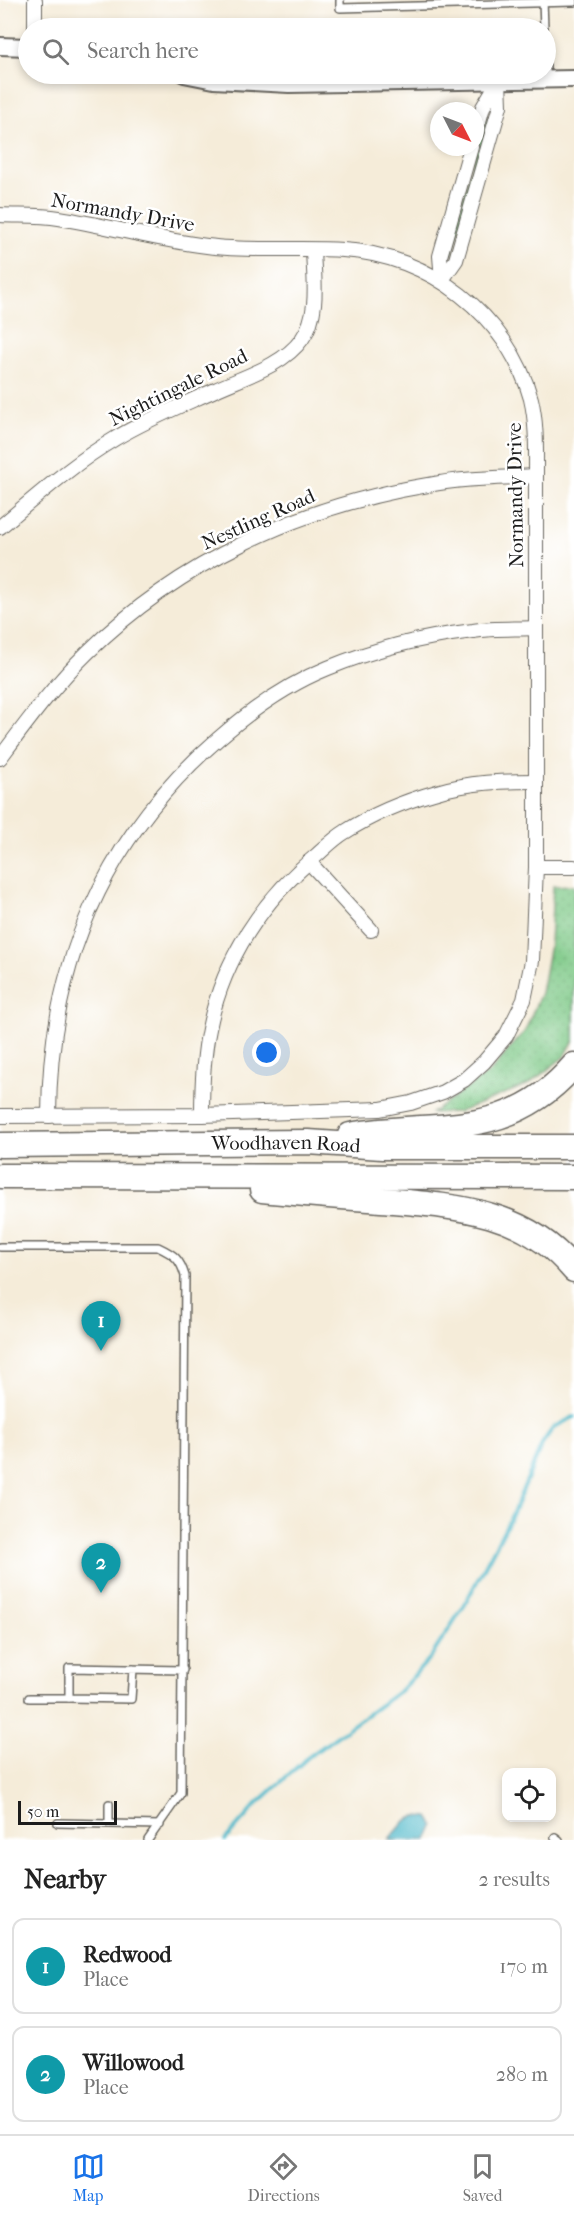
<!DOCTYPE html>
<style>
body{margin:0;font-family:"IM FELL French Canon",serif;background:#f2f2f2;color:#222}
.controls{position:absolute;right:18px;bottom:18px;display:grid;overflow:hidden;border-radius:12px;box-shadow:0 3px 9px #0003}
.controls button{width:54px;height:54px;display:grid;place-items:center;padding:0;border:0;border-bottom:2px solid #e0e0e0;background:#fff;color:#222;font:30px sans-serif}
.compass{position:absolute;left:430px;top:102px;width:54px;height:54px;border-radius:50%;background:#fff;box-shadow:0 3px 9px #0003;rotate:132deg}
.scale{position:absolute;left:18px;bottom:15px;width:99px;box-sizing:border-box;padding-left:6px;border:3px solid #1c1c1c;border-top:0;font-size:16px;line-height:21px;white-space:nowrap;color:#1c1c1c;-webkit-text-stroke:4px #fff;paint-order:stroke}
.you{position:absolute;left:267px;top:1053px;width:21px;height:21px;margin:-15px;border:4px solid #fff;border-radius:50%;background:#1a73e8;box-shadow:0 0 0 9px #1a73e833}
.badge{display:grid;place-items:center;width:39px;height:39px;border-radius:50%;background:#1a73e8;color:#fff;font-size:20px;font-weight:700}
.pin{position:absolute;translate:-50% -50px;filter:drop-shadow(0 2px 3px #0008)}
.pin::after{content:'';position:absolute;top:32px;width:21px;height:18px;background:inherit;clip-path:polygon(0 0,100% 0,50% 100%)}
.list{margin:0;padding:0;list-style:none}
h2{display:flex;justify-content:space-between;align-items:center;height:78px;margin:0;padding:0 24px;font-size:26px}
h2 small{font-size:20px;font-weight:400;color:#767676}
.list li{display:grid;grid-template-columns:39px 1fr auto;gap:18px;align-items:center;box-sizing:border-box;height:96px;margin:0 12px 12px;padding:0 12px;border:2px solid #e0e0e0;border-radius:12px}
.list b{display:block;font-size:22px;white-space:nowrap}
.list p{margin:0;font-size:20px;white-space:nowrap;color:#767676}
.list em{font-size:20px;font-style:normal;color:#767676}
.icon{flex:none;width:33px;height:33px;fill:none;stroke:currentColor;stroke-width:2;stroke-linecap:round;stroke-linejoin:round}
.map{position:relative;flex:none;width:574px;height:1840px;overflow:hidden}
.search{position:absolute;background:#fff;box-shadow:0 3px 9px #0003;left:18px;right:18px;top:18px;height:66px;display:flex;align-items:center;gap:15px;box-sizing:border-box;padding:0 21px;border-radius:33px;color:#767676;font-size:22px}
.sheet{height:294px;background:#fff}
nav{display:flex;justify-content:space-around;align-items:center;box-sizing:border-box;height:84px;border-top:2px solid #e0e0e0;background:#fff;font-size:16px;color:#767676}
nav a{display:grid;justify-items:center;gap:3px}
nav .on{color:#1a73e8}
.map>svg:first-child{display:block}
.grass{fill:url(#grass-dots);stroke:#4d7252;stroke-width:1.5}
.water{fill:#4db8c9;stroke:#346a72;stroke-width:1.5}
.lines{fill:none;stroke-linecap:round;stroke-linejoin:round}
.stream{stroke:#4db8c9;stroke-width:4}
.service-casing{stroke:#68655e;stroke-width:10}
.minor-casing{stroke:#68655e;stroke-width:16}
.tertiary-casing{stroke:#68655e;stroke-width:20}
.motorway-casing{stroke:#68655e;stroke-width:27}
.service{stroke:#fff;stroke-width:7}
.minor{stroke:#fff;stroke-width:14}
.tertiary{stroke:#fff;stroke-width:16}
.motorway{stroke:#fff;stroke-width:24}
.labels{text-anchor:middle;stroke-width:5;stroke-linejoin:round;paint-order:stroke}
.street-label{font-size:20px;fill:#1c1c1c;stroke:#fff}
</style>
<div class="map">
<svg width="574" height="1840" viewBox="0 0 574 1840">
<defs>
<pattern id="grass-dots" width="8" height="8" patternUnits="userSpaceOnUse" patternTransform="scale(1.5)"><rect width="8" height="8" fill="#7ec987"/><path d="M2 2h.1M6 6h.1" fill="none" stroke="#6cac74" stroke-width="1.8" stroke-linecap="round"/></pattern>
</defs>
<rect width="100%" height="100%" fill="#fff"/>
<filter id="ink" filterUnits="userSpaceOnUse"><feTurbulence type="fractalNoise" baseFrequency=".0167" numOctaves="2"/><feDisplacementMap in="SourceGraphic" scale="12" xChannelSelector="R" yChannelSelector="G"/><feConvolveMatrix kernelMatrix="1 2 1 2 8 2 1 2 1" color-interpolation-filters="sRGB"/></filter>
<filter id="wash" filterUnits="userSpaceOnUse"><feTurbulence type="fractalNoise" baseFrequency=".008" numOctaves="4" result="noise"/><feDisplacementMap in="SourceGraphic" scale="24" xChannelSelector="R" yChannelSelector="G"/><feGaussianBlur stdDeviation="1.35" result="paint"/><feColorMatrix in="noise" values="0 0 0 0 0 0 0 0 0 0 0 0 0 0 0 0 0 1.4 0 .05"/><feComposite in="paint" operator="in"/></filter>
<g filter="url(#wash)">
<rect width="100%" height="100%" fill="#f5ecd9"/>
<!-- grass -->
<g class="grass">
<path d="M 486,117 L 490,118 L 452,255 L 447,253 Z"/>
<path d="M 574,885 L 574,1040 L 565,1056 L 529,1084 L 459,1112 L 432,1113 L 490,1072 L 525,1031 L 541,993 L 550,945 L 553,886 Z"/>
</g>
<!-- water -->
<path class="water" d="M 416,1816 L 429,1817 L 434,1825 L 427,1840 L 389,1840 L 405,1821 Z"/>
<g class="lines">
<!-- stream -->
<path class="stream" d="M 225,1840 L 256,1805 L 307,1758 L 401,1690 L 431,1657 L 465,1604 L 512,1515 L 543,1442 L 554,1427 L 574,1417"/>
</g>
</g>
<g filter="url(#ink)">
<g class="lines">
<defs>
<g id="service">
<path d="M 340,0 L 340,8 L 574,2"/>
<path d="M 543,0 L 544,28"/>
<path d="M 546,65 L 546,79"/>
<path d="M 0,1247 L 158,1247 C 175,1255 180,1259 185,1276 L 181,1793 L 148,1840"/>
<path d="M 133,1669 L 131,1699 L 69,1698 L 69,1668 L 183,1670"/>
<path d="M 29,1698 L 69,1698"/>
<path d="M 58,1823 L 160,1825"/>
<path d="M 109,1824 L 109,1804"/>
<path d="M 555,1837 L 559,1840"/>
</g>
<g id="minor">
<path d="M 35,28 L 35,0"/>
<path d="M 475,135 L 483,107 L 499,80"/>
<path d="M 0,215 C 19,216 40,215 59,218 C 109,226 157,240 207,246 C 253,252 298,247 343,250 C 429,255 508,315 531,399 C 537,424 536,450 536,476 L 536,867 L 532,961 L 524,1000 L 506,1036 L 484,1062 L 464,1080 L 443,1092 L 411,1103 L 380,1109 L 202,1115 L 0,1116"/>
<path d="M 442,280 L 456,260 L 500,106 L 499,80"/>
<path d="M 442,280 L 440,256 L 471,147"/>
<path d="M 0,527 C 37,496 74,463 116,438 C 148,419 182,405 215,390 C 243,377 283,366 302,339 C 320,313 314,280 313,250"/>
<path d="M 0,758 C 27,722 54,685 87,653 C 179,562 301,506 428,485 C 463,478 500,478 536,476"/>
<path d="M 309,862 L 371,930"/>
<path d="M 536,867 L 574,867"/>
<path d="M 202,1115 C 202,1085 203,1057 209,1029 C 223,959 263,899 317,855 C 326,847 335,838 345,832 C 373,814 405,801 437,792 C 469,782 503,781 536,781"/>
<path d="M 49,1116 C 49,966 104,838 218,739 C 250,711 288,684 328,668 C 374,649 424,637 473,631 C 493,628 515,629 536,628"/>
</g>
<g id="tertiary">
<path d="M 0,46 L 28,47"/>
<path d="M 184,74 L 214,80 L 289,84 L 574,79"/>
</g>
<g id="motorway">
<path d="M 350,1135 C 438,1120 508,1142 574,1065"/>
<path id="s1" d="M 0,1145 L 308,1142 L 382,1147 L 574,1147"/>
<path d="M 0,1176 L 574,1177"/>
<path d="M 262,1190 C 302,1194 342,1197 381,1200 C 454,1206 524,1209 574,1270"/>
</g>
</defs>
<!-- service casing -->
<use href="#service" class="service-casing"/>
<!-- minor casing -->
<use href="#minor" class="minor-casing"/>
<!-- tertiary casing -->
<use href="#tertiary" class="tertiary-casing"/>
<!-- motorway casing -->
<use href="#motorway" class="motorway-casing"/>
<!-- service -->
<use href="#service" class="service"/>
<!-- minor -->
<use href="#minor" class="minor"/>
<!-- tertiary -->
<use href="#tertiary" class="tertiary"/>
<!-- motorway -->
<use href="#motorway" class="motorway"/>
</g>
</g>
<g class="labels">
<!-- street labels -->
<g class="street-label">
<text transform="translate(123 212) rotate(10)" y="7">Normandy Drive</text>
<text transform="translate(178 387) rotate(-26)" y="7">Nightingale Road</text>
<text transform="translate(515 495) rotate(-91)" y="7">Normandy Drive</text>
<text transform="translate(258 519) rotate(-24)" y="7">Nestling Road</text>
<text dy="7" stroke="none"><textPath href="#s1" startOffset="286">Woodhaven Road</textPath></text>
</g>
</g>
</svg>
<div class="controls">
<button><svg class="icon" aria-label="locate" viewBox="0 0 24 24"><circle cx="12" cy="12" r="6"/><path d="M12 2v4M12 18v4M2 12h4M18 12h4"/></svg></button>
</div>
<svg class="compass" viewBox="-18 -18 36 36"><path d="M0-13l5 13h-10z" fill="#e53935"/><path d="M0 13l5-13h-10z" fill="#767676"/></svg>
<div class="scale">50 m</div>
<div class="you"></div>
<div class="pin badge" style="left:101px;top:1351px;background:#0f9aa8">1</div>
<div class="pin badge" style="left:101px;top:1593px;background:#0f9aa8">2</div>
<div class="search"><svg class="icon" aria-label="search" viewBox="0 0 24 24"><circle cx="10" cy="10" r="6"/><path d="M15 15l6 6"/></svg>Search here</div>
</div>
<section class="sheet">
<h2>Nearby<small>2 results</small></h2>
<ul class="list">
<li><span class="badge" style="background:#0f9aa8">1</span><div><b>Redwood</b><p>Place</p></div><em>170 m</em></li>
<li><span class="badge" style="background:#0f9aa8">2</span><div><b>Willowood</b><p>Place</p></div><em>280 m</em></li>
</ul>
</section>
<nav>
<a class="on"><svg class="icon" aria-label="map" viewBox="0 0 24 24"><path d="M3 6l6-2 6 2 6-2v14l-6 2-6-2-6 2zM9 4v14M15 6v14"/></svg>Map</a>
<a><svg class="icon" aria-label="directions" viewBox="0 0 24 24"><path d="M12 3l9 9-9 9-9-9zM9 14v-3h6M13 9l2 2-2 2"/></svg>Directions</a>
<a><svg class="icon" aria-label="saved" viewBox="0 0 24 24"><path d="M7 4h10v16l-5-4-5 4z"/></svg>Saved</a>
</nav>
